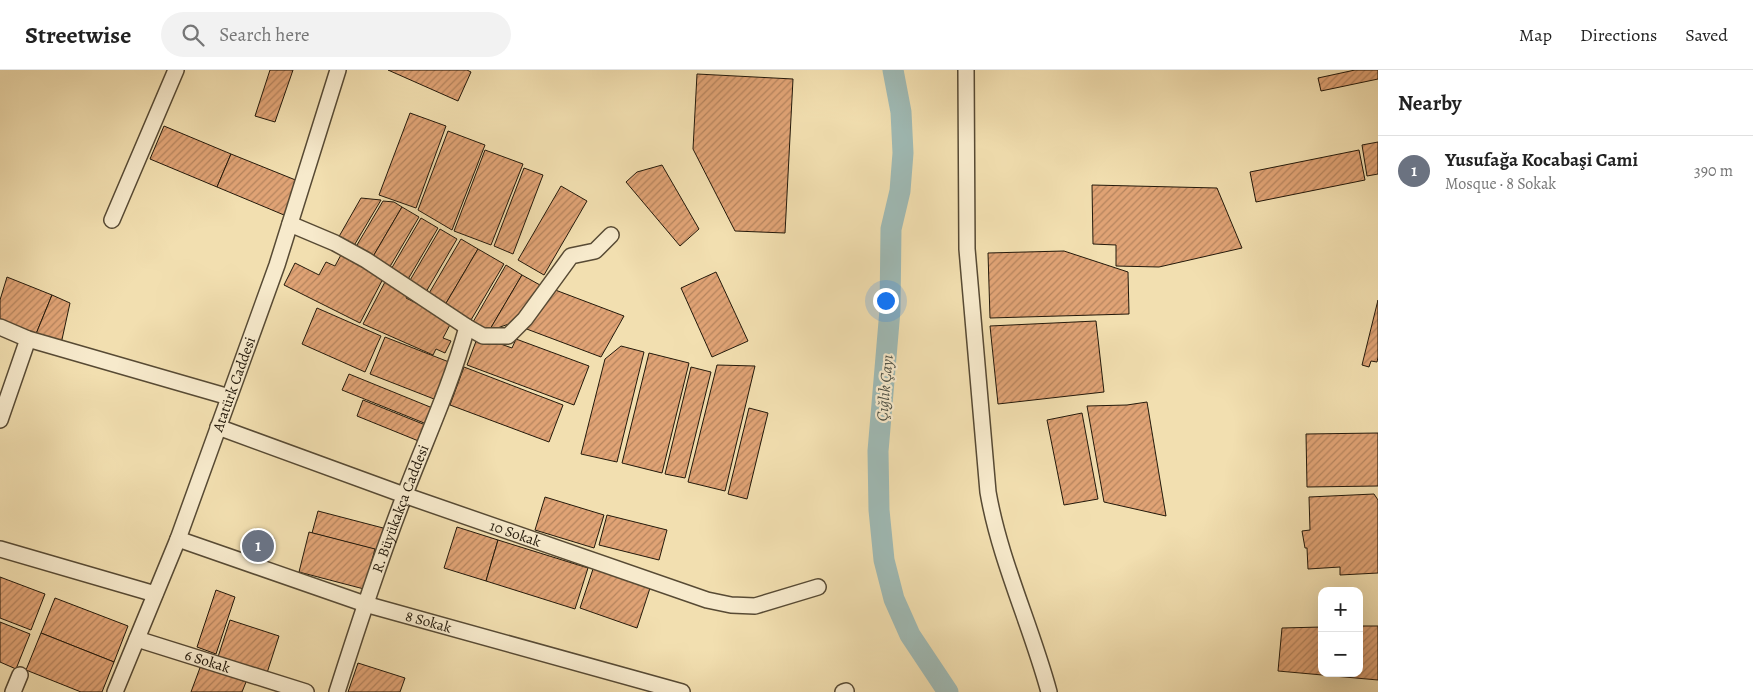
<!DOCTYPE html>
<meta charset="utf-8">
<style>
body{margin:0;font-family:Alegreya,serif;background:#f2f2f2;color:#222}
.controls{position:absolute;right:15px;bottom:15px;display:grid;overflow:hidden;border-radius:10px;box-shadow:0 5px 20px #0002}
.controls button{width:45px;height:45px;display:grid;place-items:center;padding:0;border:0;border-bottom:1px solid #e0e0e0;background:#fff;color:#222;font:25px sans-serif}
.you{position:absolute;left:885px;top:230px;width:18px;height:18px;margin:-12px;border:4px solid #fff;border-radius:50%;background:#1a73e8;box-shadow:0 0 0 8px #1a73e833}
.badge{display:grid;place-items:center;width:32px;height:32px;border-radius:50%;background:#b45309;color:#fff;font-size:16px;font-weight:700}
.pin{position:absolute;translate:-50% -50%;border:2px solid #fff;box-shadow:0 1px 5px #0006}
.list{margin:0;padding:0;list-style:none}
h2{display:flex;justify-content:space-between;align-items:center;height:65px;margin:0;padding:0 20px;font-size:21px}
h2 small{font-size:16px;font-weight:400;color:#767676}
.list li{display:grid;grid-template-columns:32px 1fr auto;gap:15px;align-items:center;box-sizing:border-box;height:70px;padding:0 20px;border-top:1px solid #e0e0e0}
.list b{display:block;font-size:19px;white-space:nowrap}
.list p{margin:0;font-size:16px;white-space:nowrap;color:#767676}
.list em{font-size:16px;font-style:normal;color:#767676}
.icon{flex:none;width:28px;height:28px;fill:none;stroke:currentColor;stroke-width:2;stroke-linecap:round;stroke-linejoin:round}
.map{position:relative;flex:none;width:1378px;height:622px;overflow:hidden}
header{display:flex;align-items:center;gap:30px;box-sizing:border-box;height:70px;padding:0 25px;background:#fff;border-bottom:1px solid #e0e0e0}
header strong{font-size:24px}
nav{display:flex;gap:28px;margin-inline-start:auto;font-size:18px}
.search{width:350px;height:45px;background:#f2f2f2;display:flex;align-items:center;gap:12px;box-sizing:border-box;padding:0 18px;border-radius:28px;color:#767676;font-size:19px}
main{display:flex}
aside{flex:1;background:#fff}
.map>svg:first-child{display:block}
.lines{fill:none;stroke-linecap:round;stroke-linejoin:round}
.river{stroke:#9fbab5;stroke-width:21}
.building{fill:url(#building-hatch);stroke:#23190b}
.minor-casing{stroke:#574a34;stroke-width:18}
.minor{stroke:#f7eacc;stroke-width:15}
.labels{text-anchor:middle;stroke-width:4.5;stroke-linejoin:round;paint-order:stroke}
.street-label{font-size:15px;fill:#23190b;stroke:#f7eacc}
.water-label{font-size:16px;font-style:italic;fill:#4e5146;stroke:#f7eacc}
</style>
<header>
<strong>Streetwise</strong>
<div class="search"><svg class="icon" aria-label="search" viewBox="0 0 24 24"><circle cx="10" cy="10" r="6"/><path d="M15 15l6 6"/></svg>Search here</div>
<nav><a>Map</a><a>Directions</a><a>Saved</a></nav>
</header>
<main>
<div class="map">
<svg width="1378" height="622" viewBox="0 0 1378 622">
<defs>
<pattern id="building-hatch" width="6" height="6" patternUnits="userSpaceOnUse" patternTransform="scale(1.25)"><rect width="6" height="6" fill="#e0a375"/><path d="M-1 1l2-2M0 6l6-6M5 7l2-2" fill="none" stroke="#b5845e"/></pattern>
</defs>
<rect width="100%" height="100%" fill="#f2dfb0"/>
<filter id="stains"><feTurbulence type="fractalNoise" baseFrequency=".004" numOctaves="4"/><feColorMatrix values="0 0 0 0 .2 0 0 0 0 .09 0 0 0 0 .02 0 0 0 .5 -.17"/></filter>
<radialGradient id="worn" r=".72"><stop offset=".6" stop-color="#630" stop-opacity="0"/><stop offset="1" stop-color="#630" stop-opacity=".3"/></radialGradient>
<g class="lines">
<!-- river -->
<path class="river" d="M 893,0 L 901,42 L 903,83 L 900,121 L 891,159 L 890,240 L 878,381 L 879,440 L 884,490 L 894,529 L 910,565 L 948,622"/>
</g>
<!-- building -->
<g class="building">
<path d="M 270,0 L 293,0 L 275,52 L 255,46 Z"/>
<path d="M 388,0 L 467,0 L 471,2 L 458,31 Z"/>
<path d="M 1355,0 L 1378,0 L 1378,9 L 1321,21 L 1318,8 Z"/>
<path d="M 697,4 L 793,9 L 785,163 L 735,161 L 693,79 Z"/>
<path d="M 410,43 L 446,56 L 416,138 L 379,125 Z"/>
<path d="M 164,56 L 231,84 L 217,117 L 150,89 Z"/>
<path d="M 448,61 L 485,75 L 452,160 L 418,140 Z"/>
<path d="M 1378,72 L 1378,104 L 1367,106 L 1362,75 Z"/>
<path d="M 485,80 L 523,94 L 491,175 L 454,161 Z"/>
<path d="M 1359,80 L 1365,110 L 1256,132 L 1250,102 Z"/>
<path d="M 231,84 L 298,111 L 284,145 L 217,117 Z"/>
<path d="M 662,95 L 699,159 L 680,176 L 626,112 L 637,102 Z"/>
<path d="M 524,98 L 543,105 L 513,184 L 494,176 Z"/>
<path d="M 1092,115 L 1217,118 L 1242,178 L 1159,197 L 1116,196 L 1116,175 L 1093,174 Z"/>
<path d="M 561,116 L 587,131 L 544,205 L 518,190 Z"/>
<path d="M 361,128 L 381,130 L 352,179 L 337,170 Z"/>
<path d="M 383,131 L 394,132 L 402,137 L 371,190 L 354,180 Z"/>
<path d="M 402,137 L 419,147 L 388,200 L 371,190 Z"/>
<path d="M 421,148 L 438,158 L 407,211 L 390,201 Z"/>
<path d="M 440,159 L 457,169 L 426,222 L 409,212 Z"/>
<path d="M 461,169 L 478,179 L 445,235 L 428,225 Z"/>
<path d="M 478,179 L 504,194 L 471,250 L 445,235 Z"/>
<path d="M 1064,181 L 1128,202 L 1129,244 L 990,248 L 988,183 Z"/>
<path d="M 342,183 L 385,205 L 360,253 L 284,215 L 295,193 L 319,205 L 326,192 L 335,196 Z"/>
<path d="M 506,195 L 522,205 L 489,261 L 473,252 Z"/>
<path d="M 716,202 L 748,271 L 712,287 L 681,218 Z"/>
<path d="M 522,205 L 540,215 L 520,250 L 489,261 Z"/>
<path d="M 7,207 L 52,225 L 36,264 L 0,250 L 0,230 Z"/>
<path d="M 386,210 L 409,222 L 406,228 L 452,251 L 443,268 L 451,271 L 445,283 L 436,279 L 433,285 L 363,254 Z"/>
<path d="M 550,218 L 624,246 L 601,287 L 524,258 Z"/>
<path d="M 52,225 L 70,233 L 61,274 L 36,264 Z"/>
<path d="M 1378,230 L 1378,287 L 1377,292 L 1371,291 L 1369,297 L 1362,295 Z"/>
<path d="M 317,238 L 381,266 L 365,302 L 302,274 Z"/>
<path d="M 1096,251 L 1104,322 L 998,334 L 990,256 Z"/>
<path d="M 478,266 L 512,278 L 516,269 L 589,296 L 574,335 L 467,295 Z"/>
<path d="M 385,267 L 449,292 L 434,329 L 370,304 Z"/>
<path d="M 621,276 L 644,282 L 617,392 L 581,384 L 605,289 Z"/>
<path d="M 649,283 L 689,293 L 662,403 L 622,393 Z"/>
<path d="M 717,295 L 755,296 L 725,421 L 688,412 Z"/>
<path d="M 464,297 L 563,335 L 549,372 L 450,335 Z"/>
<path d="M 691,297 L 711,302 L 685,408 L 665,404 Z"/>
<path d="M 349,304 L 435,339 L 429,355 L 342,320 Z"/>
<path d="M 363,330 L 428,356 L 421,372 L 357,346 Z"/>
<path d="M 1147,332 L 1166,446 L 1104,432 L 1087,336 L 1127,335 Z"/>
<path d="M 749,338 L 768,343 L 747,429 L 728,424 Z"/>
<path d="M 1082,343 L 1098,429 L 1064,435 L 1047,350 Z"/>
<path d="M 1378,363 L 1378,416 L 1307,417 L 1306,364 Z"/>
<path d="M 1374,424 L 1378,430 L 1378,503 L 1340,505 L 1340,497 L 1308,499 L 1307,478 L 1305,478 L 1302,461 L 1310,460 L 1309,427 Z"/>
<path d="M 545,427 L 604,445 L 594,478 L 535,460 Z"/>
<path d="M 318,441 L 387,459 L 381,481 L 312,463 Z"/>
<path d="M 607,445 L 667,460 L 659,490 L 599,475 Z"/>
<path d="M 457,457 L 498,470 L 486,511 L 444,498 Z"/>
<path d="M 251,460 L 274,468 L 265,492 L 242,483 Z"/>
<path d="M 309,462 L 375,479 L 364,519 L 299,502 Z"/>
<path d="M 498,470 L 588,498 L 575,539 L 486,511 Z"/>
<path d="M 595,493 L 652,512 L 637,558 L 580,538 Z"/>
<path d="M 0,507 L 45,524 L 31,560 L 0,548 Z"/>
<path d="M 216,520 L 235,527 L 216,584 L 197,577 Z"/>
<path d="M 55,528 L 128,556 L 114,592 L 41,563 Z"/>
<path d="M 230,550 L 279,566 L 266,606 L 217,590 Z"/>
<path d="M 0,552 L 30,564 L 16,599 L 0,592 Z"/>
<path d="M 1359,556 L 1378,556 L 1378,610 L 1278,601 L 1282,558 L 1322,557 L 1322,603 L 1359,603 Z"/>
<path d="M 41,563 L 114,592 L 102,622 L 81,622 L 26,600 Z"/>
<path d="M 358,593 L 405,608 L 400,622 L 348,622 Z"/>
<path d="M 201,595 L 246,612 L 242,622 L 191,622 Z"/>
</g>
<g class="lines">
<defs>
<g id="minor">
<path d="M 966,0 L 967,179 L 988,422 C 1000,491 1031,555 1049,622"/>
<path d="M 112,150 L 176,0"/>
<path d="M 290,154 L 335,173 L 366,190 L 467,257 L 483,266 L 508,266 L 525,249 L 571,186 L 595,181 L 611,165"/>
<path d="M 0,257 L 28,269 L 229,327"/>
<path d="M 0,350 L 28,269"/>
<path id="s1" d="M 218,357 L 404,425 L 707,530 L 731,535 L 755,536 L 818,517"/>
<path id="s2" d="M 178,469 L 365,534 L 682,622"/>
<path d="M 0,479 L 155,524"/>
<path id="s3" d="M 137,569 L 306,622"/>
<path d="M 13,622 L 20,605"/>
<path id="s4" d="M 115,622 L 178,469 L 277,195 L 338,0"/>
<path id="s5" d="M 337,622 C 358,556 380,489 405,424 C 426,369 451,315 467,257"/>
<path d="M 843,622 L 846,621"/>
</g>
</defs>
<!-- minor casing -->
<use href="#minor" class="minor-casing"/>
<!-- minor -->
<use href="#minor" class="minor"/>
</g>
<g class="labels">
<!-- street labels -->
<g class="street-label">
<text dy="5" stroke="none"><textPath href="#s4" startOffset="330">Atatürk Caddesi</textPath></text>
<text dy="5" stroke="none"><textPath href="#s5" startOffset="194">R. Büyükakça Caddesi</textPath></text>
<text dy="5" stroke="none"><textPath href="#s1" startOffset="316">10 Sokak</textPath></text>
<text dy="5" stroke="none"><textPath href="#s2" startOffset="264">8 Sokak</textPath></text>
<text dy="5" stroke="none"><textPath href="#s3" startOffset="74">6 Sokak</textPath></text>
</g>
<!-- water labels -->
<g class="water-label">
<text transform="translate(884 318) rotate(-85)" y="6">Çığlık Çayı</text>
</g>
</g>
<rect width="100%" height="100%" filter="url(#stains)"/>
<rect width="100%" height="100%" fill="url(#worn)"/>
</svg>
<div class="controls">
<button>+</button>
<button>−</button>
</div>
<div class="you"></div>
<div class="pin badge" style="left:258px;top:476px;background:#6b7280">1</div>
</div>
<aside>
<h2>Nearby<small></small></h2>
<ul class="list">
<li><span class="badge" style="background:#6b7280">1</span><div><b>Yusufağa Kocabaşi Cami</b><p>Mosque · 8 Sokak</p></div><em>390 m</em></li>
</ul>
</aside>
</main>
